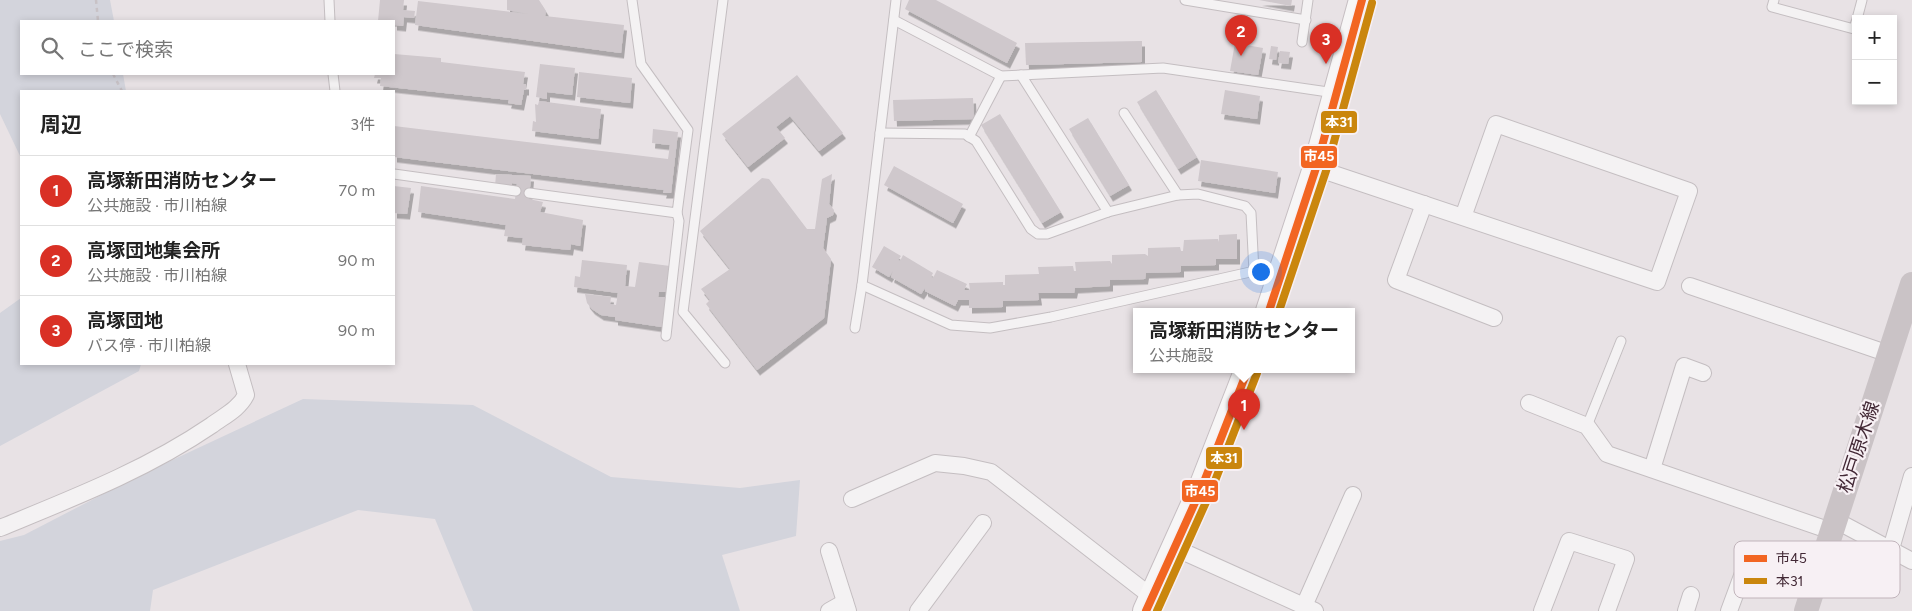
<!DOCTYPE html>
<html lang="ja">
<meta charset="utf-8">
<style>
body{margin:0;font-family:Figtree,"Noto Sans JP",sans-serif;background:#f2f2f2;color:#222}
.controls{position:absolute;right:15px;top:15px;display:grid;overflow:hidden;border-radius:0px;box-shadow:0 2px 8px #0003}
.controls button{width:45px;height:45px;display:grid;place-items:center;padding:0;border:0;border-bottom:1px solid #e0e0e0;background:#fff;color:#222;font:25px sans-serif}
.you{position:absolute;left:1260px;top:271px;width:18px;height:18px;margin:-12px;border:4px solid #fff;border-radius:50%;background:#1a73e8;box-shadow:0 0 0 8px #1a73e833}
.badge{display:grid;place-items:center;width:32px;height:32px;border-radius:50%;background:#d93025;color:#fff;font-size:16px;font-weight:700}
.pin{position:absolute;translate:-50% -41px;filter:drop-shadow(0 1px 2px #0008)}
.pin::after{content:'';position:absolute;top:26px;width:18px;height:15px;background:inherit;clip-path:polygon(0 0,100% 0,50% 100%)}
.popup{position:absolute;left:1133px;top:308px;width:222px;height:65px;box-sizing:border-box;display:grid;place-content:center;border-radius:0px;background:#fff;filter:drop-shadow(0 1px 4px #0005);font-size:16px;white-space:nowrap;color:#767676}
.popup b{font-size:19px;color:#222}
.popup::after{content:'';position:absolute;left:50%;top:100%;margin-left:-10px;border:10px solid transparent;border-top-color:#fff}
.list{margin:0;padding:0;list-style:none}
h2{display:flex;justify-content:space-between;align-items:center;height:65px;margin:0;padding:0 20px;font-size:21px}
h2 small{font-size:16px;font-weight:400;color:#767676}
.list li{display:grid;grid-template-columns:32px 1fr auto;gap:15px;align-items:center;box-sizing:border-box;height:70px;padding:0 20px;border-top:1px solid #e0e0e0}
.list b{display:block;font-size:19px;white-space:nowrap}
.list p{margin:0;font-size:16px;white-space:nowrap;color:#767676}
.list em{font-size:16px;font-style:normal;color:#767676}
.icon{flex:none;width:28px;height:28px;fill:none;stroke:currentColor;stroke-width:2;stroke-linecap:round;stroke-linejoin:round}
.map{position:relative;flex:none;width:1912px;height:611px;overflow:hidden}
.search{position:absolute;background:#fff;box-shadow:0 2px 8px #0003;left:20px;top:20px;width:375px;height:55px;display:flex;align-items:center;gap:12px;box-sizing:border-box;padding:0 18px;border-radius:0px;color:#767676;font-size:19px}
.panel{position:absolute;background:#fff;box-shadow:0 2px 8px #0003;left:20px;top:90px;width:375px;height:275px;border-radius:0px}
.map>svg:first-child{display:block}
.green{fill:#d3d4dc}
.building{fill:#cfc8cc;filter:url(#shadow)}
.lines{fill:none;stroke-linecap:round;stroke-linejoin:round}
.service-casing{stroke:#c4bec1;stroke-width:11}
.minor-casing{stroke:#c4bec1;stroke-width:18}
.primary-casing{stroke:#c6bec2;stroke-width:28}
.path{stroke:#c8c2c6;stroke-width:2.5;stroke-dasharray:4 4;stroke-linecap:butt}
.service{stroke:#f4f2f3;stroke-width:9}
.minor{stroke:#f4f2f3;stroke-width:16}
.secondary{stroke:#cac3c6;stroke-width:24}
.primary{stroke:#f7f6f6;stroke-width:26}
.bus-1-casing{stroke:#f7f0f4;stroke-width:11}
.bus-2-casing{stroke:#f7f0f4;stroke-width:11}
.bus-1{stroke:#f26522;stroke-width:8}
.bus-2{stroke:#ca860d;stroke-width:8}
.labels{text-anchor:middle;stroke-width:4.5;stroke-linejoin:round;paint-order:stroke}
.street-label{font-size:19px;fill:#422835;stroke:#f7f0f4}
.key{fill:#f7f0f4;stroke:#c1b4bb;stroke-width:1}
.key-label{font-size:14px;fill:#422835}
.line-badge{stroke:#f7f0f4;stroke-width:2}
.badge-label{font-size:14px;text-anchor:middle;font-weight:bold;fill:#fff}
</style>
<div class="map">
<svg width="1912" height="611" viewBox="0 0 1912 611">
<defs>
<filter id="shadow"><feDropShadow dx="3" dy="5.5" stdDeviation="0" flood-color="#0004"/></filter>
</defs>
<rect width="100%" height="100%" fill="#e8e2e5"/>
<!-- green -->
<g class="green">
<path d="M 0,0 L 110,0 L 114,21 L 21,21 L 21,74 L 123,74 L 126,91 L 21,91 L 21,158 L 0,114 Z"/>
<path d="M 21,298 L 21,364 L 141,364 L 139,371 L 0,446 L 0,313 Z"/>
<path d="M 303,399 L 473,405 L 611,477 L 740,488 L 800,480 L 796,536 L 722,555 L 740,611 L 473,611 L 435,519 L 358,510 L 153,590 L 150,611 L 0,611 L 0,541 L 24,535 L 138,476 Z"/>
</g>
<!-- building -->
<g class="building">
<path d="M 380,0 L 404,0 L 403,10 L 415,11 L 414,18 L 404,17 L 403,26 L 394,25 L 394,21 L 378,21 Z"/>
<path d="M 507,0 L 539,0 L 546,11 L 545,16 L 624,25 L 621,53 L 415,25 L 418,1 L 528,14 L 507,10 Z"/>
<path d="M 909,0 L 936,0 L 1017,43 L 1007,63 L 905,9 Z"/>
<path d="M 1259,0 L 1292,0 L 1291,6 Z"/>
<path d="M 1142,41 L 1142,62 L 1026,65 L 1025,43 Z"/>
<path d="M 1235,43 L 1263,48 L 1258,75 L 1230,71 Z"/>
<path d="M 1271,46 L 1278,47 L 1276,60 L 1269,59 Z"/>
<path d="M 1280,51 L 1290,52 L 1288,64 L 1278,63 Z"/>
<path d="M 394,54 L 441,58 L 441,62 L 525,72 L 523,84 L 526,84 L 526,90 L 524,90 L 521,105 L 508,103 L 509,100 L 380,86 L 381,78 L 374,78 L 375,74 L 394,74 Z"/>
<path d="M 540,64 L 575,68 L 572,95 L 547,92 L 547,99 L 536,97 Z"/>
<path d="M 579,72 L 632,78 L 630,103 L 577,97 Z"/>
<path d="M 797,75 L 843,133 L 819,151 L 790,116 L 776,127 L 785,138 L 748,167 L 722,134 Z"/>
<path d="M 1156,90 L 1197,157 L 1178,169 L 1137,102 Z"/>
<path d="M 1225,90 L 1260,96 L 1257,119 L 1221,114 Z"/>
<path d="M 973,98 L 974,119 L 894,121 L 893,100 Z"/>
<path d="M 539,101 L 601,109 L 598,139 L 532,131 L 533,121 L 536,122 L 535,104 L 538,105 Z"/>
<path d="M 1000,114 L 1061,212 L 1042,223 L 981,125 Z"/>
<path d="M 1088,118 L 1129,185 L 1110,196 L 1069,129 Z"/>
<path d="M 394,126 L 668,159 L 670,145 L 652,143 L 653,129 L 678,132 L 671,193 L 663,193 L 664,190 L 394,157 Z"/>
<path d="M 1201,160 L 1278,172 L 1275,193 L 1198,181 Z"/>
<path d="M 894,166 L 963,204 L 953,223 L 884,185 Z"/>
<path d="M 496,174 L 531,176 L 529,199 L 543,202 L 540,212 L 583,220 L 580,246 L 571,244 L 570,250 L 522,245 L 523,238 L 504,236 L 506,225 L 418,212 L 421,186 L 515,199 L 517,184 L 512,183 L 512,188 L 495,187 Z"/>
<path d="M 832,174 L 829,204 L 834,210 L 833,215 L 827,218 L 823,248 L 831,259 L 824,318 L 757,370 L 706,304 L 710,300 L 701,289 L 730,269 L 700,231 L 762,178 L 769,179 L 807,229 L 815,229 L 822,179 Z"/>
<path d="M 394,186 L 411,188 L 407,214 L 394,213 Z"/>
<path d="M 1237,234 L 1237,259 L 1216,259 L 1216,265 L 1181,266 L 1181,272 L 1146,273 L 1145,279 L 1110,280 L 1110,286 L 1075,288 L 1074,293 L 1038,293 L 1039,300 L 1003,301 L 1003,307 L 969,308 L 969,300 L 958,300 L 955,306 L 925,291 L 925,288 L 921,294 L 891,277 L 893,271 L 889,277 L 872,267 L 884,246 L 901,256 L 898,260 L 900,261 L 903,255 L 933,273 L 931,277 L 933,278 L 937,270 L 967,284 L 964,290 L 970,290 L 969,283 L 1003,282 L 1003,285 L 1005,285 L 1005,275 L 1039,274 L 1038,267 L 1073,266 L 1074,271 L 1076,271 L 1075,262 L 1110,261 L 1112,264 L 1112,255 L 1145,254 L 1148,256 L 1148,248 L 1180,247 L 1181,251 L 1183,251 L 1184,240 L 1218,239 L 1219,242 L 1219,235 Z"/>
<path d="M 582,260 L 627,265 L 625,286 L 635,287 L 639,262 L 670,266 L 666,292 L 659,292 L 658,297 L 666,297 L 662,327 L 615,320 L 615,317 L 601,315 L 592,309 L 587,303 L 585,294 L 611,297 L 610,304 L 616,305 L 618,293 L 574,287 L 575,276 L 580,277 Z"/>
</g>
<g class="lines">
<defs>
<g id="service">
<path d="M 329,0 L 330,21"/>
<path d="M 723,0 L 683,312 L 725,363"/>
<path d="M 896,0 L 862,285 L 951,325 L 990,328 L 1051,317 L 1259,270 L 1278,272"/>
<path d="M 1185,0 L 1306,20"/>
<path d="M 1774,0 L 1772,7 L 1854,29 L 1856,22"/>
<path d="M 1857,19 L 1862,0"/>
<path d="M 894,20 L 1001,76 L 1163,68 L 1335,93"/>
<path d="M 1302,42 L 1308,0"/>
<path d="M 333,74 L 335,91"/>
<path d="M 1021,75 L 1108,212"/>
<path d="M 1124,113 L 1178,195"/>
<path d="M 880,133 L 965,134 L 976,141 L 1031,229 L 1038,234 L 1047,234 L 1108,212 L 1178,195 L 1198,194 L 1245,206 L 1251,213 L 1254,272"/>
<path d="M 969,137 L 1001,76"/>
<path d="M 394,174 L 516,191"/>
<path d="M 529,193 L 677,213 L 688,130 L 641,64 L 632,0"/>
<path d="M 855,328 L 862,285"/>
<path d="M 666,336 L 679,221 L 677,213"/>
<path d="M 1587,426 L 1621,341"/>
</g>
<g id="minor">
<path d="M 1316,168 L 1657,282 L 1689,191 L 1496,124 L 1463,217"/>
<path d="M 1424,204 L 1396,280 L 1494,318"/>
<path d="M 1690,286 L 1889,354"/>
<path d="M 1529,403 L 1587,426 L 1607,454 L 1831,531"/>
<path d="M 1652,469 L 1684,366 L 1703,373"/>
<path d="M 852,499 L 935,463 L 964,466 L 991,472 L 1152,597"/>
<path d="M 1835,520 L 1912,561"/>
<path d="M 0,528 C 73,498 146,470 212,425 C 224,416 239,409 246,395 L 237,364"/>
<path d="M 1175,548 L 1315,611"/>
<path d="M 1891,549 L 1912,476"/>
<path d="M 829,551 L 848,611"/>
<path d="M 1304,606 L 1353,495"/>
<path d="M 829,611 L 845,602"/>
<path d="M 918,611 L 983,523"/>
<path d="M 1542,611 L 1569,541 L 1626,559 L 1607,611"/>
<path d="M 1686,611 L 1691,595"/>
<path d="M 1729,611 L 1746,565 L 1812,589"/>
</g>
<g id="primary">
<path d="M 1269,311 L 1316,168 L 1362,0"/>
<path d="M 1146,611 L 1202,487 L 1248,369"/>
</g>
</defs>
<!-- service casing -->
<use href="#service" class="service-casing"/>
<!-- minor casing -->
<use href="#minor" class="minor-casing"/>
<!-- primary casing -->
<use href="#primary" class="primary-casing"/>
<!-- path -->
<g class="path">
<path d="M 96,0 L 98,21"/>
<path d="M 113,74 L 122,91"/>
</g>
<!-- service -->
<use href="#service" class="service"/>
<!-- minor -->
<use href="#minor" class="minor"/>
<!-- secondary -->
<path class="secondary" d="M 1806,611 L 1912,284"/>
<!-- primary -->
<use href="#primary" class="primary"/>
<defs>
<g id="bus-1">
<path d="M 1269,311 L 1316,168 L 1362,0"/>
<path d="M 1146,611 L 1202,487 L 1248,369"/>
</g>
<g id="bus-2">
<path d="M 1279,311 L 1326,171 L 1372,3"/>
<path d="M 1157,611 L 1211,491 L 1257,373"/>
</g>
</defs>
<!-- bus-1 casing -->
<use href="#bus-1" class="bus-1-casing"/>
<!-- bus-2 casing -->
<use href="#bus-2" class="bus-2-casing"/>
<!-- bus-1 -->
<use href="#bus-1" class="bus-1"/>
<!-- bus-2 -->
<use href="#bus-2" class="bus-2"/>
</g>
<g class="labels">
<!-- street labels -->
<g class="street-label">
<text transform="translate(1858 447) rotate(-72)" y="7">松戸原木線</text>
</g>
</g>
<!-- legend -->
<rect x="1734" y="541" width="166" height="57" rx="8" class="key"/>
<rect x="1744" y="555" width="23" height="7" fill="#f26522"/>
<rect x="1744" y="578" width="23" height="6" fill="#ca860d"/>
<g class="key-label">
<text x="1776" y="563">市45</text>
<text x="1776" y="586">本31</text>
</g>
<g class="line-badge">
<rect x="1320" y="110" width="38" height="24" rx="5" fill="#ca860d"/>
<rect x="1300" y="145" width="38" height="24" rx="5" fill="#f26522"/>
<rect x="1205" y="446" width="38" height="24" rx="5" fill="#ca860d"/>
<rect x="1181" y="479" width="38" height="24" rx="5" fill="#f26522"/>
</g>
<g class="badge-label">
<text x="1339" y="127">本31</text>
<text x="1319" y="161">市45</text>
<text x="1224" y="463">本31</text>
<text x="1200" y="496">市45</text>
</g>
</svg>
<div class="controls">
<button>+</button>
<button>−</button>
</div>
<div class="you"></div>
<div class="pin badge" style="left:1244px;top:430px">1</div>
<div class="popup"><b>高塚新田消防センター</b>公共施設</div>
<div class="pin badge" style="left:1241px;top:56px">2</div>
<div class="pin badge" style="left:1326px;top:64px">3</div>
<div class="search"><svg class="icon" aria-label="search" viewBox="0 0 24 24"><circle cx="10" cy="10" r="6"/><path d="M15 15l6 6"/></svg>ここで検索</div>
<section class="panel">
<h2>周辺<small>3件</small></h2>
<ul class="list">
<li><span class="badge">1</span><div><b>高塚新田消防センター</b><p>公共施設 · 市川柏線</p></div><em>70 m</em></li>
<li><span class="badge">2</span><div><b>高塚団地集会所</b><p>公共施設 · 市川柏線</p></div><em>90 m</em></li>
<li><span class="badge">3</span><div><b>高塚団地</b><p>バス停 · 市川柏線</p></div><em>90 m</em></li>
</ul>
</section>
</div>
